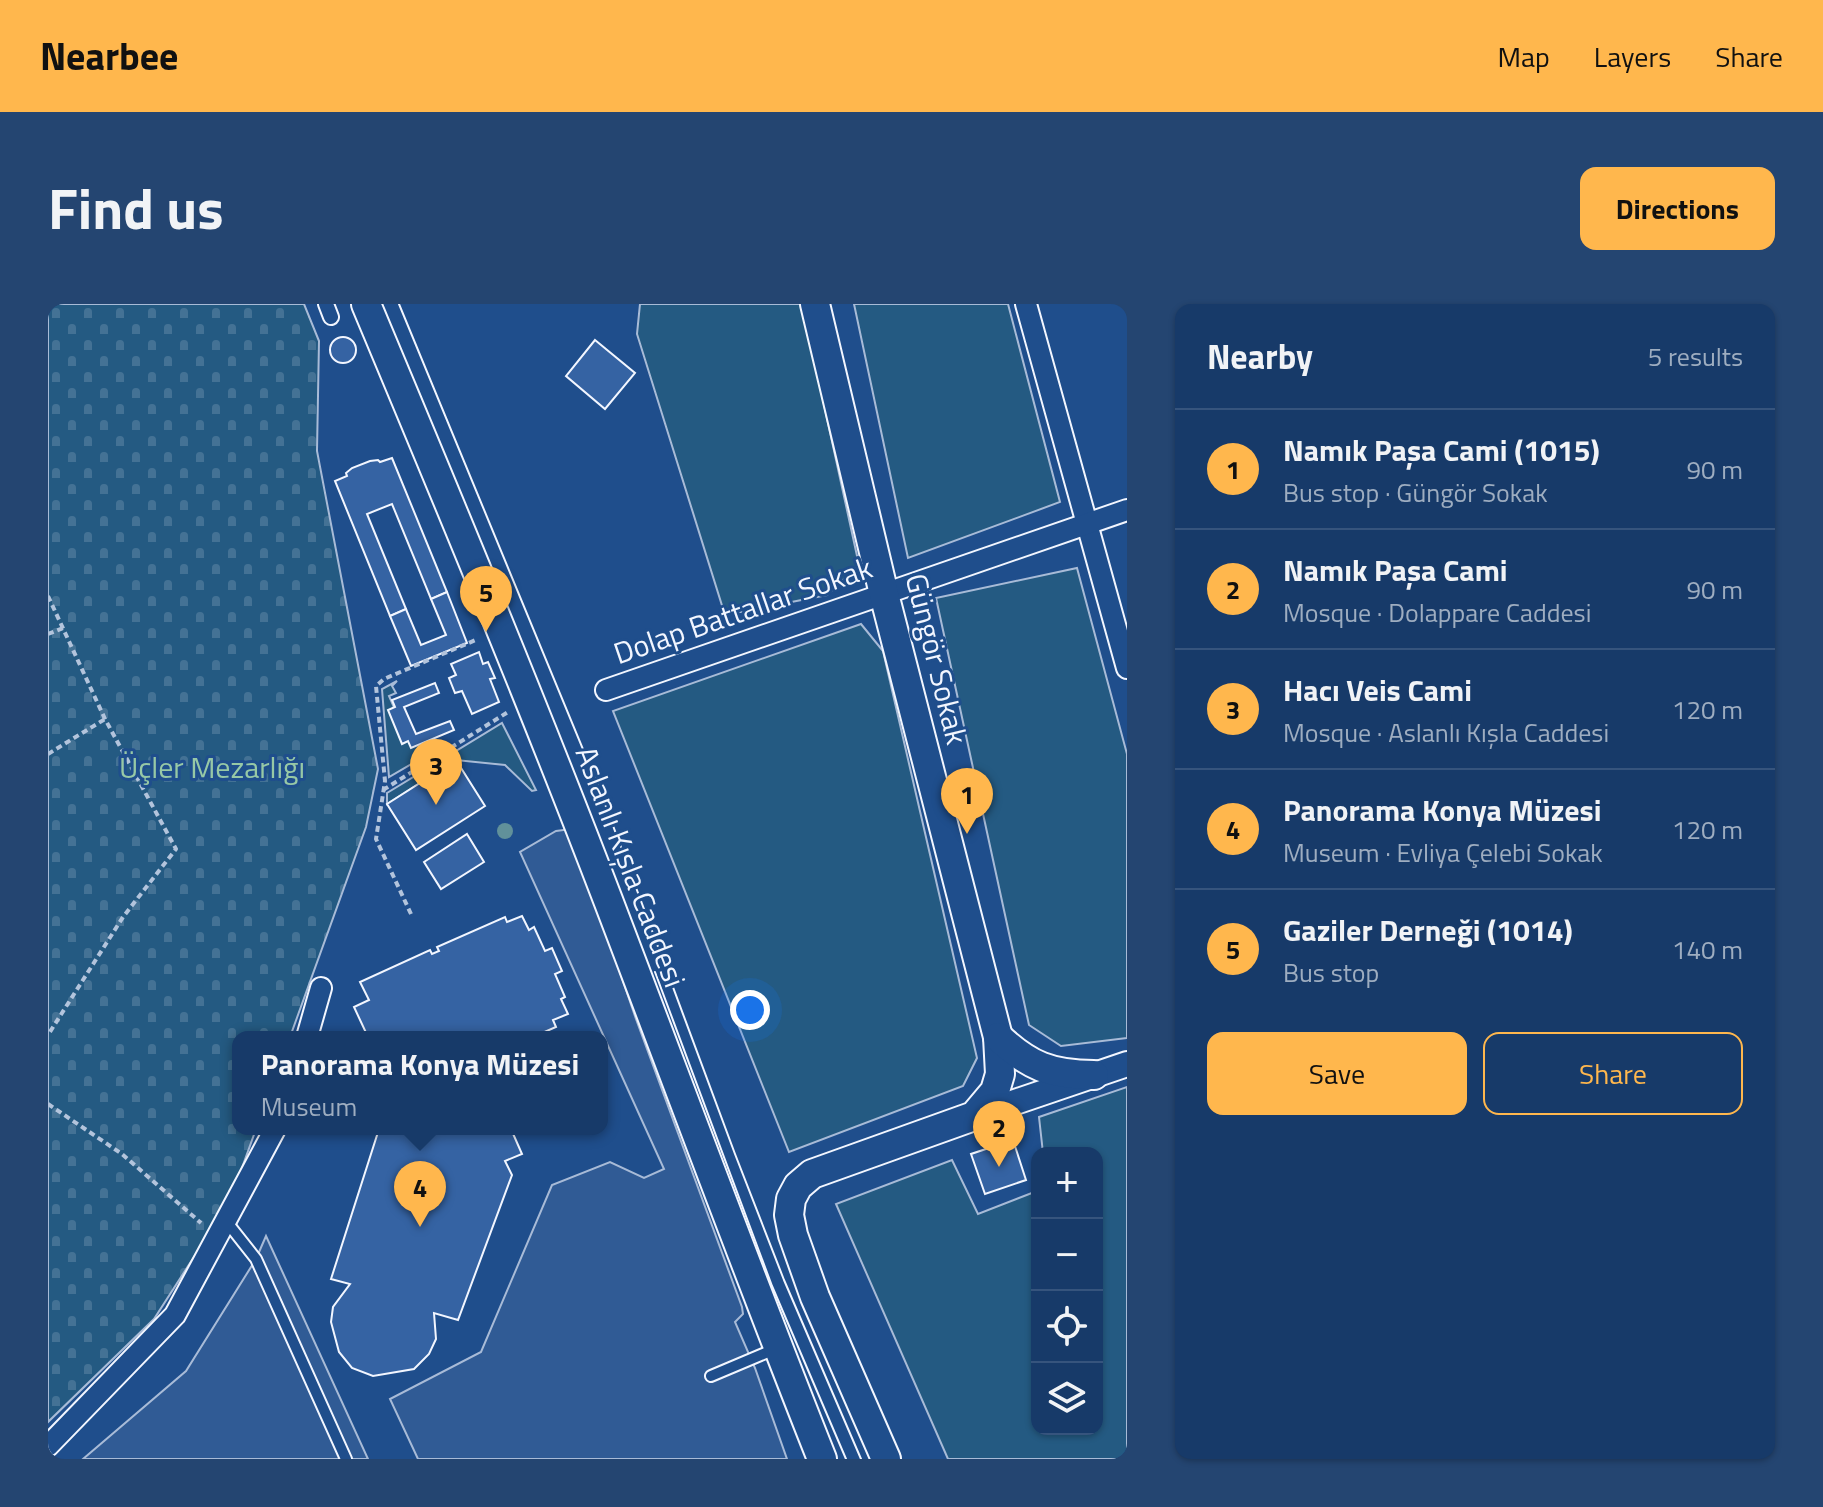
<!DOCTYPE html>
<meta charset="utf-8">
<style>
body{margin:0;font-family:"Titillium Web",sans-serif;background:#244571;color:#f1f3f6}
.controls{position:absolute;right:24px;bottom:24px;display:grid;overflow:hidden;border-radius:16px;box-shadow:0 2px 6px #0004}
.controls button{width:72px;height:72px;display:grid;place-items:center;padding:0;border:0;border-bottom:2px solid #36547d;background:#173a69;color:#f1f3f6;font:40px sans-serif}
.you{position:absolute;left:702px;top:706px;width:28px;height:28px;margin:-20px;border:6px solid #fff;border-radius:50%;background:#1a73e8;box-shadow:0 0 0 12px #1a73e833}
.badge{display:grid;place-items:center;width:52px;height:52px;border-radius:50%;background:#ffb74d;color:#111;font-size:26px;font-weight:700}
.pin{position:absolute;translate:-50% -66px;filter:drop-shadow(0 2px 4px #0008)}
.pin::after{content:'';position:absolute;top:42px;width:28px;height:24px;background:inherit;clip-path:polygon(0 0,100% 0,50% 100%)}
.popup{position:absolute;left:184px;top:727px;width:376px;height:104px;box-sizing:border-box;display:grid;place-content:center;border-radius:16px;background:#173a69;filter:drop-shadow(0 2px 6px #0005);font-size:26px;white-space:nowrap;color:#9eadc0}
.popup b{font-size:30px;color:#f1f3f6}
.popup::after{content:'';position:absolute;left:50%;top:100%;margin-left:-16px;border:16px solid transparent;border-top-color:#173a69}
.list{margin:0;padding:0;list-style:none}
h2{display:flex;justify-content:space-between;align-items:center;height:104px;margin:0;padding:0 32px;font-size:34px}
h2 small{font-size:26px;font-weight:400;color:#9eadc0}
.list li{display:grid;grid-template-columns:52px 1fr auto;gap:24px;align-items:center;box-sizing:border-box;height:120px;padding:0 32px;border-top:2px solid #36547d}
.list b{display:block;font-size:30px;white-space:nowrap}
.list p{margin:0;font-size:26px;white-space:nowrap;color:#9eadc0}
.list em{font-size:26px;font-style:normal;color:#9eadc0}
.actions{display:flex;gap:16px;padding:24px 32px}
.actions a{flex:1;padding:18px 0;border:2px solid #ffb74d;border-radius:16px;text-align:center;font-size:28px;color:#ffb74d}
.actions .main{background:#ffb74d;color:#111}
.icon{flex:none;width:44px;height:44px;fill:none;stroke:currentColor;stroke-width:2;stroke-linecap:round;stroke-linejoin:round}
.map{position:relative;flex:none;width:1079px;height:1155px;overflow:hidden;border-radius:16px}
header{display:flex;align-items:center;gap:48px;box-sizing:border-box;height:112px;padding:0 40px;background:#ffb74d;color:#111}
header strong{font-size:38px}
nav{display:flex;gap:44px;margin-inline-start:auto;font-size:28px}
.intro{display:flex;align-items:center;justify-content:space-between;box-sizing:border-box;height:192px;padding:0 48px}
h1{margin:0;font-size:56px}
.button{padding:20px 36px;border-radius:16px;background:#ffb74d;color:#111;font-size:28px;font-weight:700}
main{display:flex;gap:48px;padding:0 48px}
aside{flex:1;background:#173a69;border-radius:16px;box-shadow:0 2px 6px #0004}
.map>svg:first-child{display:block}
.grass{fill:#245a82;stroke:#a8bbd7;stroke-width:2}
.cemetery{fill:url(#cemetery-stones);stroke:#a8bbd7;stroke-width:2}
.parking{fill:#305b95;stroke:#a8bbd7;stroke-width:2}
.building{fill:#3563a3;stroke:#f2f6ff;stroke-width:2}
.lines{fill:none;stroke-linecap:round;stroke-linejoin:round}
.service-casing{stroke:#f2f6ff;stroke-width:14}
.pedestrian-casing{stroke:#f2f6ff;stroke-width:18}
.minor-casing{stroke:#f2f6ff;stroke-width:24}
.tertiary-casing{stroke:#f2f6ff;stroke-width:28}
.secondary-casing{stroke:#f2f6ff;stroke-width:32}
.path{stroke:#b3c4dc;stroke-width:4;stroke-dasharray:6 4;stroke-linecap:butt}
.service{stroke:#1f4e8c;stroke-width:10}
.pedestrian{stroke:#1f4e8c;stroke-width:14}
.minor{stroke:#1f4e8c;stroke-width:20}
.tertiary{stroke:#1f4e8c;stroke-width:24}
.secondary{stroke:#1f4e8c;stroke-width:28}
.tram{stroke:#f2f6ff;stroke-width:2}
.tree{fill:#61919a}
.labels{text-anchor:middle;stroke-width:6;stroke-linejoin:round;paint-order:stroke}
.street-label{font-size:30px;fill:#f2f6ff;stroke:#1f4e8c}
.park-label{font-size:30px;fill:#97c8a6;stroke:#1f4e8c}
</style>
<header>
<strong>Nearbee</strong>
<nav><a>Map</a><a>Layers</a><a>Share</a></nav>
</header>
<div class="intro"><h1>Find us</h1><a class="button">Directions</a></div>
<main>
<div class="map">
<svg width="1079" height="1155" viewBox="0 0 1079 1155">
<defs>
<pattern id="cemetery-stones" width="16" height="16" patternUnits="userSpaceOnUse" patternTransform="scale(2)"><rect width="16" height="16" fill="#245a82"/><path d="M2 7V4a2 2 0 0 1 4 0v3zM10 15v-3a2 2 0 0 1 4 0v3z" fill="#447295"/></pattern>
</defs>
<rect width="100%" height="100%" fill="#1f4e8c"/>
<!-- grass -->
<g class="grass">
<path d="M 592,0 L 754,0 L 811,261 L 779,291 L 677,311 L 589,30 Z"/>
<path d="M 806,0 L 960,0 L 1012,198 L 860,254 Z"/>
<path d="M 1029,264 L 1079,450 L 1079,734 L 1013,742 L 981,721 L 888,294 Z"/>
<path d="M 813,320 L 835,347 L 929,754 L 915,782 L 741,848 L 565,407 Z"/>
<path d="M 349,377 L 344,382 L 348,389 L 341,392 L 357,428 L 367,436 L 382,429 L 391,444 L 341,473 L 334,385 Z"/>
<path d="M 454,419 L 488,486 L 484,487 L 457,461 L 408,456 L 339,500 L 339,489 Z"/>
<path d="M 1079,783 L 1079,1155 L 900,1155 L 788,900 L 904,856 L 930,910 L 989,887 L 989,1125 L 1049,1125 L 1049,849 L 995,849 L 991,813 Z"/>
</g>
<!-- cemetery -->
<path class="cemetery" d="M 0,0 L 256,0 L 271,37 L 269,147 L 330,465 L 318,523 L 242,733 L 190,733 L 190,825 L 208,825 L 182,897 L 106,1015 L 0,1118 Z"/>
<!-- parking -->
<g class="parking">
<path d="M 523,525 L 588,715 L 694,1003 L 695,1010 L 687,1018 L 707,1064 L 739,1155 L 370,1155 L 342,1095 L 433,1048 L 504,881 L 562,858 L 596,874 L 616,865 L 472,548 L 508,527 Z"/>
<path d="M 218,932 L 320,1155 L 35,1155 L 138,1067 L 208,955 Z"/>
</g>
<!-- building -->
<g class="building">
<circle cx="295" cy="46" r="13"/>
<path d="M 547,36 L 587,69 L 557,105 L 518,72 Z"/>
<path d="M 344,154 L 399,288 L 383,295 L 344,200 L 319,210 L 358,305 L 342,312 L 287,177 L 299,172 L 298,169 L 304,164 L 322,157 L 330,156 L 332,158 Z"/>
<path d="M 399,288 L 419,339 L 363,362 L 342,312 L 358,305 L 373,341 L 398,331 L 383,295 Z"/>
<path d="M 431,348 L 435,360 L 440,358 L 447,374 L 442,375 L 451,398 L 424,410 L 414,387 L 407,389 L 401,374 L 408,371 L 403,360 Z"/>
<path d="M 387,379 L 391,389 L 356,403 L 368,430 L 402,417 L 406,426 L 363,444 L 360,437 L 354,440 L 340,406 L 347,403 L 344,396 Z"/>
<path d="M 408,456 L 437,502 L 368,546 L 339,500 Z"/>
<path d="M 419,530 L 436,558 L 393,585 L 376,558 Z"/>
<path d="M 474,612 L 481,626 L 486,623 L 497,647 L 504,644 L 514,667 L 507,670 L 517,693 L 513,695 L 520,710 L 505,716 L 508,723 L 485,733 L 320,733 L 306,703 L 321,696 L 312,678 L 382,646 L 384,650 L 391,647 L 389,643 L 457,613 L 459,618 Z"/>
<path d="M 331,825 L 463,825 L 474,850 L 457,857 L 464,871 L 410,1016 L 386,1009 L 388,1035 L 381,1050 L 366,1065 L 325,1072 L 304,1064 L 291,1048 L 283,1018 L 285,1003 L 302,980 L 283,975 Z"/>
<path d="M 965,836 L 978,876 L 937,890 L 923,850 Z"/>
</g>
<g class="lines">
<defs>
<g id="service">
<path d="M 178,917 L 208,955 L 298,1155"/>
<path d="M 663,1072 L 727,1045"/>
</g>
<path id="pedestrian" d="M 278,0 L 283,13"/>
<g id="minor">
<path d="M 978,0 L 1079,364"/>
<path d="M 558,386 L 1079,206"/>
<path d="M 259,733 L 273,684"/>
<path d="M 0,1142 L 127,1011 L 227,825"/>
</g>
<path id="tertiary" d="M 926,812 L 1079,760"/>
<g id="secondary">
<path d="M 318,0 C 401,198 483,395 560,596 C 631,782 700,969 774,1155"/>
<path d="M 767,0 L 836,290 L 950,733 L 952,770 L 947,787 L 926,812 L 764,870 L 750,882 L 743,895 L 741,911 L 745,931 L 767,993 L 838,1155"/>
<path d="M 950,733 C 981,762 1003,771 1046,771"/>
</g>
</defs>
<!-- service casing -->
<use href="#service" class="service-casing"/>
<!-- pedestrian casing -->
<use href="#pedestrian" class="pedestrian-casing"/>
<!-- minor casing -->
<use href="#minor" class="minor-casing"/>
<!-- tertiary casing -->
<use href="#tertiary" class="tertiary-casing"/>
<!-- secondary casing -->
<use href="#secondary" class="secondary-casing"/>
<!-- path -->
<g class="path">
<path d="M 0,292 L 57,415 L 128,545 L 75,613 L 0,731"/>
<path d="M 0,330 L 15,324"/>
<path d="M 0,450 L 57,415"/>
<path d="M 335,486 L 460,408"/>
<path d="M 363,610 L 328,535 L 337,477 L 328,382 L 336,375 L 430,335"/>
<path d="M 0,800 L 74,850 L 153,919"/>
</g>
<!-- service -->
<use href="#service" class="service"/>
<!-- pedestrian -->
<use href="#pedestrian" class="pedestrian"/>
<!-- minor -->
<use href="#minor" class="minor"/>
<!-- tertiary -->
<use href="#tertiary" class="tertiary"/>
<!-- secondary -->
<use href="#secondary" class="secondary"/>
<!-- tram -->
<g class="tram">
<path d="M 351,0 L 551,484 L 687,850 L 736,976 L 813,1155"/>
<path d="M 607,668 L 724,982 L 798,1155"/>
</g>
</g>
<!-- trees -->
<circle class="tree" cx="457" cy="527" r="8"/>
<g class="labels">
<!-- street labels -->
<g class="street-label">
<text transform="translate(695 307) rotate(-19)" y="10">Dolap Battallar Sokak</text>
<text transform="translate(888 355) rotate(76)" y="10">Güngör Sokak</text>
<text transform="translate(582 563) rotate(69)" y="10">Aslanlı Kışla Caddesi</text>
</g>
<!-- park labels -->
<g class="park-label">
<text x="164" y="474">Üçler Mezarlığı</text>
</g>
</g>
</svg>
<div class="controls">
<button>+</button>
<button>−</button>
<button><svg class="icon" aria-label="locate" viewBox="0 0 24 24"><circle cx="12" cy="12" r="6"/><path d="M12 2v4M12 18v4M2 12h4M18 12h4"/></svg></button>
<button><svg class="icon" aria-label="layers" viewBox="0 0 24 24"><path d="M12 4l9 5-9 5-9-5zM3 14l9 5 9-5"/></svg></button>
</div>
<div class="you"></div>
<div class="pin badge" style="left:919px;top:530px">1</div>
<div class="pin badge" style="left:951px;top:863px">2</div>
<div class="pin badge" style="left:388px;top:501px">3</div>
<div class="pin badge" style="left:372px;top:923px">4</div>
<div class="popup"><b>Panorama Konya Müzesi</b>Museum</div>
<div class="pin badge" style="left:438px;top:328px">5</div>
</div>
<aside>
<h2>Nearby<small>5 results</small></h2>
<ul class="list">
<li><span class="badge">1</span><div><b>Namık Paşa Cami (1015)</b><p>Bus stop · Güngör Sokak</p></div><em>90 m</em></li>
<li><span class="badge">2</span><div><b>Namık Paşa Cami</b><p>Mosque · Dolappare Caddesi</p></div><em>90 m</em></li>
<li><span class="badge">3</span><div><b>Hacı Veis Cami</b><p>Mosque · Aslanlı Kışla Caddesi</p></div><em>120 m</em></li>
<li><span class="badge">4</span><div><b>Panorama Konya Müzesi</b><p>Museum · Evliya Çelebi Sokak</p></div><em>120 m</em></li>
<li><span class="badge">5</span><div><b>Gaziler Derneği (1014)</b><p>Bus stop</p></div><em>140 m</em></li>
</ul>
<div class="actions"><a class="main">Save</a><a>Share</a></div>
</aside>
</main>
